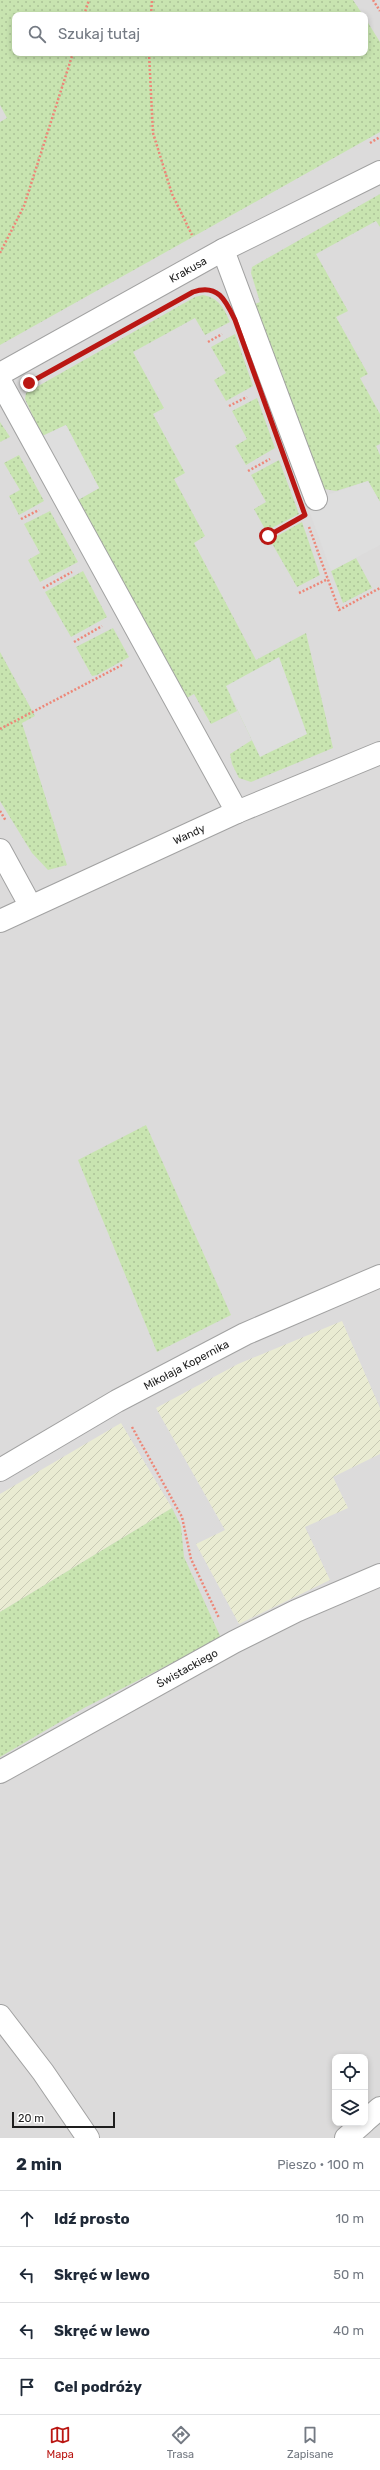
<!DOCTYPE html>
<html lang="pl">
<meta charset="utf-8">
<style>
body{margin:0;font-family:Rubik,sans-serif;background:#f2f2f3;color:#1f2937}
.controls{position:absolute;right:12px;bottom:12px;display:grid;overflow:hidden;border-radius:8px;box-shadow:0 2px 6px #0003}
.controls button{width:36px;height:36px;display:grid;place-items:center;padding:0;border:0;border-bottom:1px solid #e0e1e3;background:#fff;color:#1f2937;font:20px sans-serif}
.scale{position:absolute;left:12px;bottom:10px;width:103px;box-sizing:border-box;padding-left:4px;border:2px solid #1e1e1e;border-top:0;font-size:11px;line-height:14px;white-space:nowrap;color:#1e1e1e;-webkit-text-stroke:3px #fff;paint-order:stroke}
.stop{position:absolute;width:12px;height:12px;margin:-9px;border:3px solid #ba1713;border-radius:50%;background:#fff}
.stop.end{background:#ba1713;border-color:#fff;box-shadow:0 1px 4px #0008}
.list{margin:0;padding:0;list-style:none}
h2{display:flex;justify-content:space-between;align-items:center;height:52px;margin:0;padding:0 16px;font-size:17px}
h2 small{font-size:13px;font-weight:400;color:#747a83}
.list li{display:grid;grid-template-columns:26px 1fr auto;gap:12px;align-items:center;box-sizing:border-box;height:56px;padding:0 16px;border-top:1px solid #e0e1e3}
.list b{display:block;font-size:15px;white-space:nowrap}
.list em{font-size:13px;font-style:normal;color:#747a83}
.icon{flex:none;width:22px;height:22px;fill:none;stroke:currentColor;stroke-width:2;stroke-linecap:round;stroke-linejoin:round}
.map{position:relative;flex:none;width:380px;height:2138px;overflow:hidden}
.search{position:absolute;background:#fff;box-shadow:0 2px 6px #0003;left:12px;right:12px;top:12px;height:44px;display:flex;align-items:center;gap:10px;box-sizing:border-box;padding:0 14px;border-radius:8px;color:#747a83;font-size:15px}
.sheet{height:276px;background:#fff}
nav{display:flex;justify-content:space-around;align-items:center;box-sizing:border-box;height:56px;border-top:1px solid #e0e1e3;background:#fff;font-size:11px;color:#747a83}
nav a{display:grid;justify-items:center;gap:2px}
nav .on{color:#ba1713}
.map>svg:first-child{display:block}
.residential{fill:#dcdbdb;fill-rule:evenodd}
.farmland{fill:url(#farmland-furrows)}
.grass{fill:url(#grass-dots)}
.parking{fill:#dedede}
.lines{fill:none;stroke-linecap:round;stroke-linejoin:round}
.minor-casing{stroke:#a2a2a2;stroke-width:24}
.path{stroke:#ed8778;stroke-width:2.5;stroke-dasharray:2 2;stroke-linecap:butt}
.minor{stroke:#fff;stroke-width:22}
.route{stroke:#ba1713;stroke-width:5}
.labels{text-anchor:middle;stroke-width:3;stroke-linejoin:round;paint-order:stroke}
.street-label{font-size:11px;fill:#1e1e1e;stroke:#fff}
</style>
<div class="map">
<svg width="380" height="2138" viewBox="0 0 380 2138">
<defs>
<pattern id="farmland-furrows" width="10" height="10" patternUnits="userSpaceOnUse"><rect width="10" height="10" fill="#e9ebd2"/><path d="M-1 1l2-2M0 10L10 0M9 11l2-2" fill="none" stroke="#c7c9b4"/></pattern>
<pattern id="grass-dots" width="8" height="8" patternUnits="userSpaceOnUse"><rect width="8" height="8" fill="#c8e4b0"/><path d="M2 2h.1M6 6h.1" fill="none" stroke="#abc397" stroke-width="1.8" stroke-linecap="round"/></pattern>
</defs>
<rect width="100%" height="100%" fill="#eeebe5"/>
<!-- residential -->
<path class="residential" d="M 0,0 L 380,0 L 380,2138 L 0,2138 ZM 15,15 L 365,15 L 365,53 L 15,53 ZM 335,2057 L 365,2057 L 365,2123 L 335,2123 Z"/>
<!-- farmland -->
<g class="farmland">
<path d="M 342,1321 L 380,1408 L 380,1454 L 333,1477 L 348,1508 L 305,1527 L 330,1580 L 239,1624 L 196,1544 L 225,1530 L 156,1408 L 238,1364 Z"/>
<path d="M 121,1423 L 172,1508 L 0,1612 L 0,1494 Z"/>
</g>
<!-- grass -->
<g class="grass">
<path d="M 0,0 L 353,0 L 363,15 L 15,15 L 15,53 L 365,53 L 365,18 L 380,42 L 380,132 L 0,345 L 0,122 L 7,118 L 0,105 Z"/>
<path d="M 380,194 L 380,227 L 376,221 L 316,254 L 348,311 L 336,317 L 368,374 L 360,378 L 380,414 L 380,444 L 376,446 L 380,455 L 380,502 L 368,481 L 336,491 L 324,489 L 316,479 L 255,304 L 260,302 L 251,273 L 252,267 Z"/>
<path d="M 203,295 C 219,298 224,308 230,322 L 205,335 L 195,318 L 133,352 L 164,408 L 153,414 L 185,473 L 174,479 L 205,536 L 194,543 L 256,660 L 306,633 L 333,748 L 251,782 L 239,778 L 232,764 L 230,754 L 252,740 L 260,757 L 226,686 L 237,711 L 211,724 L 194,694 L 185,699 L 78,500 L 99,488 L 66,425 L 42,436 L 25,399 L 26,393 L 195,297 Z"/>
<path d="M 235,334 L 253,386 L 226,401 L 214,380 L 226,373 L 211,347 Z"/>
<path d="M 257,398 L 275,448 L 246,465 L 235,446 L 247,439 L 232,411 Z"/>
<path d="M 0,422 L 10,437 L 0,442 Z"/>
<path d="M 19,455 L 44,501 L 19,515 L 9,496 L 20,490 L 4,463 Z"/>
<path d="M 279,460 L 299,514 L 266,531 L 254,509 L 266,502 L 251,475 Z"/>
<path d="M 50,511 L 78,562 L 40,582 L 28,560 L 40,553 L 24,524 Z"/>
<path d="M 302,522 L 320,575 L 297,587 L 270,540 Z"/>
<path d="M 356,558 L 372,588 L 343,603 L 331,571 Z"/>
<path d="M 83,571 L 107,617 L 71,637 L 45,592 Z"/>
<path d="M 113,628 L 129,657 L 97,675 L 92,676 L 76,647 Z"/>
<path d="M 0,652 L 35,716 L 22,723 L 67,865 L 48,870 L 32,853 L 0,801 Z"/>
<path d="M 146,1125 L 231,1315 L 157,1352 L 78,1160 Z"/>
<path d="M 172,1508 L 181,1526 L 184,1557 L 221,1638 L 84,1708 L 0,1757 L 0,1612 Z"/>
</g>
<!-- parking -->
<g class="parking">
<path d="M 66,425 L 99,488 L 69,505 L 33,441 Z"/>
<path d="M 368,481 L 380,502 L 380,545 L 331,571 L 306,502 Z"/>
<path d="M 279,657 L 307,734 L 260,757 L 226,686 Z"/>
</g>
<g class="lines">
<defs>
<g id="minor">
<path d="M 223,250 L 316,499"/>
<path id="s1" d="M 0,374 L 223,250 L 380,172"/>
<path d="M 0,381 L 237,812"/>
<path d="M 0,850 L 30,905"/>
<path id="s2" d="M 0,921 L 237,812 L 380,753"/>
<path id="s3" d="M 0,1470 L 117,1401 L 245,1334 L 380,1276"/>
<path id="s4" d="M 0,1772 L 234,1642 L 296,1611 L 380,1575"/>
<path d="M 0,2016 L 43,2072 L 88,2138"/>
<path d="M 365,2121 L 380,2108"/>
<path d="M 346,2138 L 363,2123"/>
</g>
</defs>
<!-- minor casing -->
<use href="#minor" class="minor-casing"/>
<!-- path -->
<g class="path">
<path d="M 373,0 L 380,11"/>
<path d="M 84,15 L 89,0"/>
<path d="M 151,15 L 152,0"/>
<path d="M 149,53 L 153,133 L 172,194 L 192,235"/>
<path d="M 370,143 L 380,137"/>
<path d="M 0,253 L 24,206 L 73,53"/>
<path d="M 208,342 L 222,334"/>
<path d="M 229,406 L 247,397"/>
<path d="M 248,471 L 270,459"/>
<path d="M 21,519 L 39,510"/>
<path d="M 309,527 L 339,610 L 380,588"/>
<path d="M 268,535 L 296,520"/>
<path d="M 43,588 L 72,572"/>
<path d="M 299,593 L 328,579"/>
<path d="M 74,642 L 102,626"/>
<path d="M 0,729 L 122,665"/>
<path d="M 0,811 L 6,821"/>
<path d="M 132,1427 L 182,1517 L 191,1559 L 219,1618"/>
</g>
<!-- minor -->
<use href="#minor" class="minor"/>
</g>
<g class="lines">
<!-- route -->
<path class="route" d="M 29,383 L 193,292 C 218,283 226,301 235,320 L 305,515 L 268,536"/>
</g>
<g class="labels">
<!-- street labels -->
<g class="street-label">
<text dy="4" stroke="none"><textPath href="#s1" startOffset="215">Krakusa</textPath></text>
<text dy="4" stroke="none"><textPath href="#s2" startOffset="208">Wandy</textPath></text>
<text dy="4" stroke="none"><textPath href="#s3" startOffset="214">Mikołaja Kopernika</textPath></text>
<text dy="4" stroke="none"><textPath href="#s4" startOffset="214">Świstackiego</textPath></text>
</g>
</g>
</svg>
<div class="controls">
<button><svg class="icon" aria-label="locate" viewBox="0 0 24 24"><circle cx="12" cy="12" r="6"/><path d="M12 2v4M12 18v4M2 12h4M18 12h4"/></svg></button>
<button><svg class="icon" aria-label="layers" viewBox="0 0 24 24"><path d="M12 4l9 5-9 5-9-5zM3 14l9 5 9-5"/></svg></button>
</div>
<div class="scale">20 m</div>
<div class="stop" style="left:268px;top:536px"></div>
<div class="stop end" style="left:29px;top:383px"></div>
<div class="search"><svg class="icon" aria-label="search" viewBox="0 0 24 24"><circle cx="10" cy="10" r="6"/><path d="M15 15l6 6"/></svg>Szukaj tutaj</div>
</div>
<section class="sheet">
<h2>2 min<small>Pieszo · 100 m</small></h2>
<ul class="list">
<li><svg class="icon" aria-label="ahead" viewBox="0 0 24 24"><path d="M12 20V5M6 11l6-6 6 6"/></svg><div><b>Idź prosto</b></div><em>10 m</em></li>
<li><svg class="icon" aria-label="left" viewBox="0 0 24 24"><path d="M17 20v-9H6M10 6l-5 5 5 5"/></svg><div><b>Skręć w lewo</b></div><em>50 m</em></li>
<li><svg class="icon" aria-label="left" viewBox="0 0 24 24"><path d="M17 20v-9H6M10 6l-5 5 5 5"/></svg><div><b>Skręć w lewo</b></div><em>40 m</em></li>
<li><svg class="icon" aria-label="arrive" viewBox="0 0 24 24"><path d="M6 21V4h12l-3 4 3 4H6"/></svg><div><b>Cel podróży</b></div></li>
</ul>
</section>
<nav>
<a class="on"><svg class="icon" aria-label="map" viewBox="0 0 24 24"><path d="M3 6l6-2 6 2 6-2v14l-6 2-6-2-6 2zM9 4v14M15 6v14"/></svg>Mapa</a>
<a><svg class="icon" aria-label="directions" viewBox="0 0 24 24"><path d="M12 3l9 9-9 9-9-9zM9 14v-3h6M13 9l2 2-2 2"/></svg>Trasa</a>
<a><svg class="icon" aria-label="saved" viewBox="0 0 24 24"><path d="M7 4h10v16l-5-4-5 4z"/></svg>Zapisane</a>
</nav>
